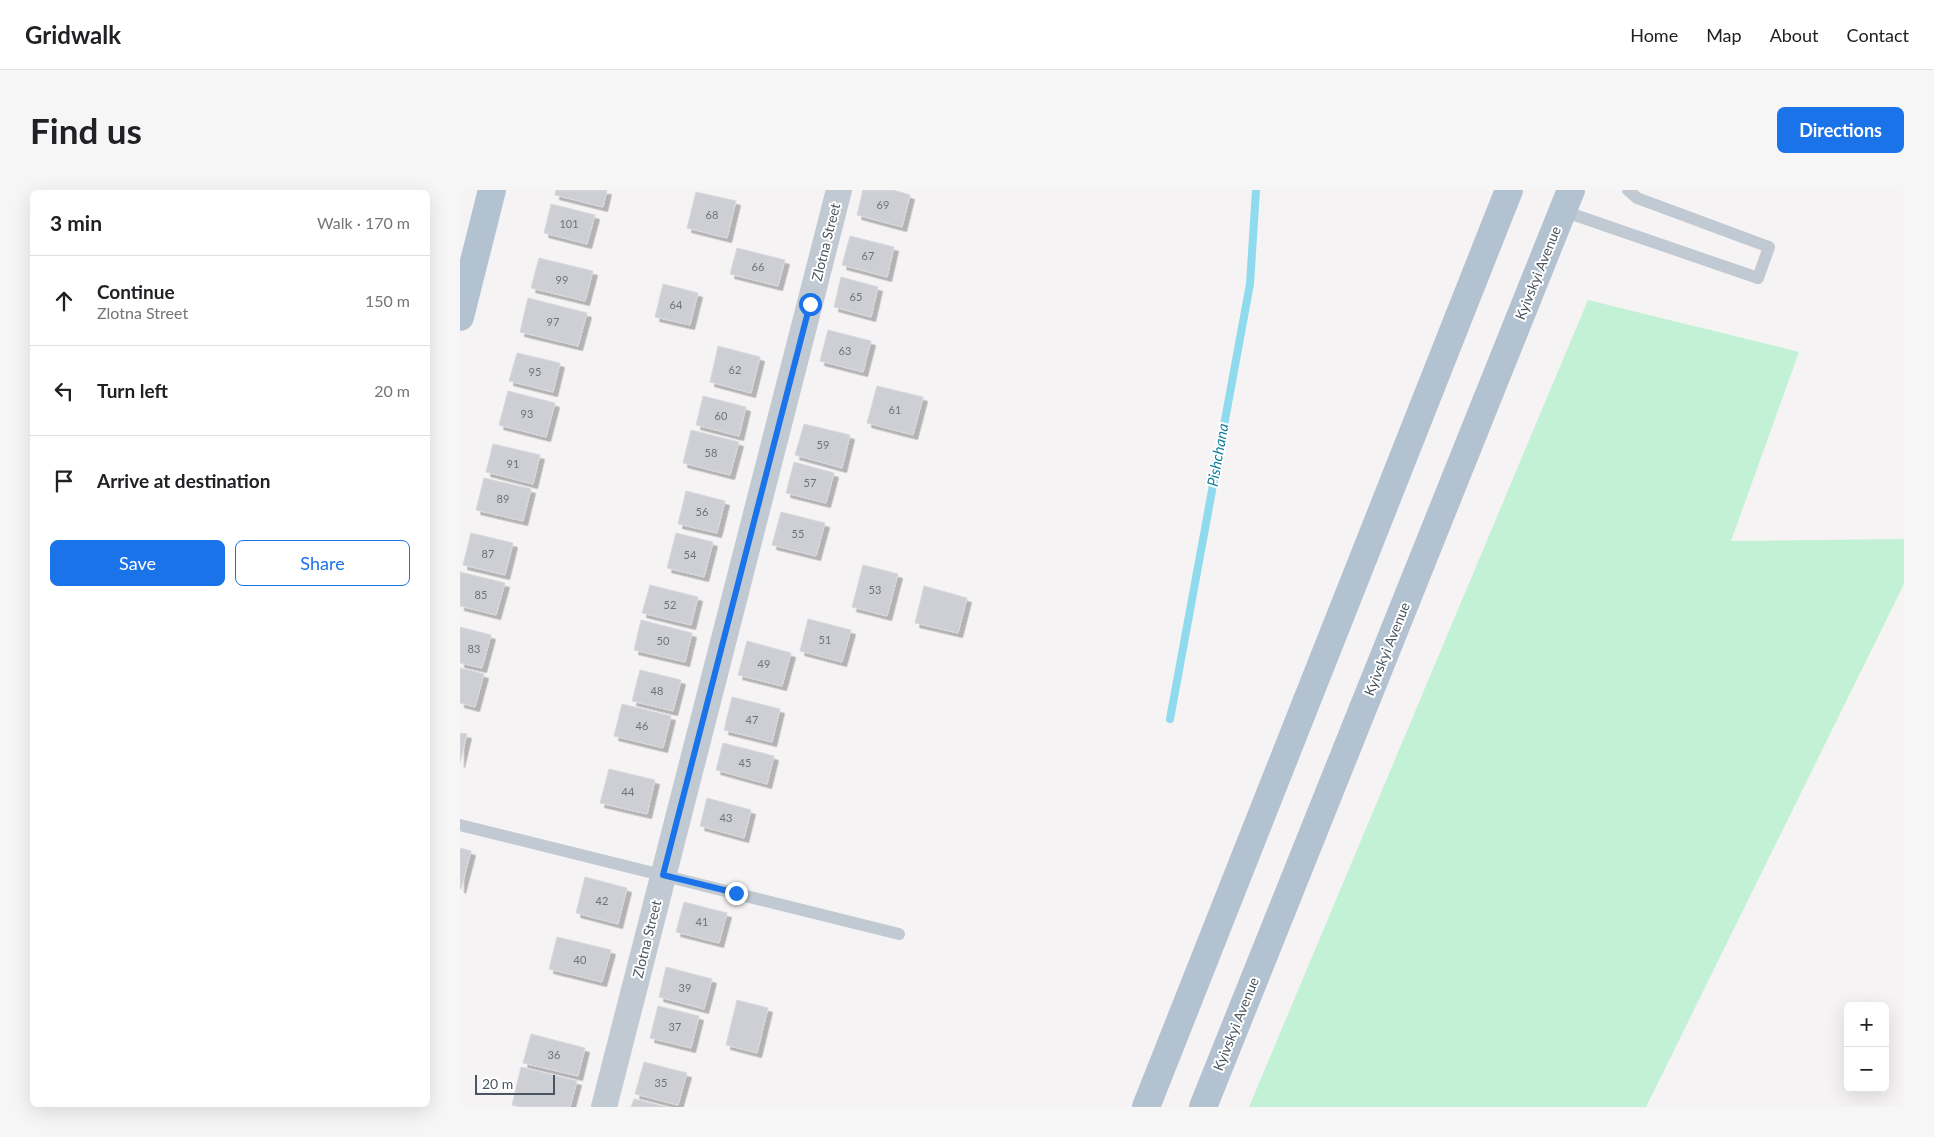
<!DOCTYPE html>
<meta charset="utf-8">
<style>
body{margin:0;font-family:Lato,sans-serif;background:#f6f6f6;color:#202124}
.controls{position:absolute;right:15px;bottom:15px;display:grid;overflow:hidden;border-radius:8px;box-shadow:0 5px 20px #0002}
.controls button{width:45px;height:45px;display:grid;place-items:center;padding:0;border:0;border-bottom:1px solid #e0e0e0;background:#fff;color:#202124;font:25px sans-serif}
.scale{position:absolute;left:15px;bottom:12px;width:80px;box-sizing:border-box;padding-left:5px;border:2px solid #4a5661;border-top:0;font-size:14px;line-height:18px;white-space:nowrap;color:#4a5661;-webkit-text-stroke:4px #fff;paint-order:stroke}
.stop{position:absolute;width:15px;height:15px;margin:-11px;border:4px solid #1a73e8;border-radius:50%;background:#fff}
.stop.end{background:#1a73e8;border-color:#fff;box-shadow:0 1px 5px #0008}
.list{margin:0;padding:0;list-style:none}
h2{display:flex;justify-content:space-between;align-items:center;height:65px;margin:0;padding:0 20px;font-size:21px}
h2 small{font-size:16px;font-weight:400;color:#757577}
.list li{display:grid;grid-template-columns:32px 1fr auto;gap:15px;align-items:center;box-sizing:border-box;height:90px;padding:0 20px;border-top:1px solid #e0e0e0}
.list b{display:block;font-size:19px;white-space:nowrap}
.list p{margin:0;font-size:16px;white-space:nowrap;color:#757577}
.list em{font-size:16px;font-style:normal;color:#757577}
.actions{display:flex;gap:10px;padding:15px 20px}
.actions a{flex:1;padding:11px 0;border:1px solid #1a73e8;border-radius:8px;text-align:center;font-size:18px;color:#1a73e8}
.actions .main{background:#1a73e8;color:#fff}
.icon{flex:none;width:28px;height:28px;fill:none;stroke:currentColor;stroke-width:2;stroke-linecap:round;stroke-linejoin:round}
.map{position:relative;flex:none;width:1444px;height:917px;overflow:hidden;border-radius:8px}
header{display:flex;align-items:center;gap:30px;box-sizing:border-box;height:70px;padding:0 25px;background:#fff;border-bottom:1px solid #e0e0e0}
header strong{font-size:24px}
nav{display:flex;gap:28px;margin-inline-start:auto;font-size:18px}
.intro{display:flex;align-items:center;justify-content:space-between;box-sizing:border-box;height:120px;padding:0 30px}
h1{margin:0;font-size:35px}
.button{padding:12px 22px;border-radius:8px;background:#1a73e8;color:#fff;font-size:18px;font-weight:700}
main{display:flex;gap:30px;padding:0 30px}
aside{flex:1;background:#fff;border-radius:8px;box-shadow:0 5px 20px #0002}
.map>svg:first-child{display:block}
.green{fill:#c3f1d5}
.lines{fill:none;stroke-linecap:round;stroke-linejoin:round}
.stream{stroke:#90daee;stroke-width:8}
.building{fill:#cdcfd5;stroke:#d7d9de;filter:url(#shadow)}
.service{stroke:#c1cad2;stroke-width:12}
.minor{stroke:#c1cad2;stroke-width:26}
.primary{stroke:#b3c2d1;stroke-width:28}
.route{stroke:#1a73e8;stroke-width:6}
.labels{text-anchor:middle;stroke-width:4;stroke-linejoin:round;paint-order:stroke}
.number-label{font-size:11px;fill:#6b747e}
.street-label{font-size:14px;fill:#4a5661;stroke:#fff}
.water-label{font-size:15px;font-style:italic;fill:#0c7c9b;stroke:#fff}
</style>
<header>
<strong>Gridwalk</strong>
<nav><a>Home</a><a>Map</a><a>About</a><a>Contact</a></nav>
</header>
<div class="intro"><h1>Find us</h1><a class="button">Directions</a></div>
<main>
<aside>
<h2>3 min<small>Walk · 170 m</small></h2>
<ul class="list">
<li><svg class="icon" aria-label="ahead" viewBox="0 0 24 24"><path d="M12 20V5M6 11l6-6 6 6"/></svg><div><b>Continue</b><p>Zlotna Street</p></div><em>150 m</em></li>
<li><svg class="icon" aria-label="left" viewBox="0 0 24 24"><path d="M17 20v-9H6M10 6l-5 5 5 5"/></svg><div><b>Turn left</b></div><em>20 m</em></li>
<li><svg class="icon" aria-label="arrive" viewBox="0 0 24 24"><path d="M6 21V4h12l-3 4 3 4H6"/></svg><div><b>Arrive at destination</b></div></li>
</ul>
<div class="actions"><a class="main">Save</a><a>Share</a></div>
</aside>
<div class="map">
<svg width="1444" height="917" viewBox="0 0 1444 917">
<defs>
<filter id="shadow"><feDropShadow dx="4.5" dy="4.5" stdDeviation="0" flood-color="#0004"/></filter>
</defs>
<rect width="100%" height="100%" fill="#f5f3f3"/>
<!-- green -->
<path class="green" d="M 1128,110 L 1339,162 L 1271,351 L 1444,349 L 1444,394 L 1186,917 L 789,917 Z"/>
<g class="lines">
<!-- stream -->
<path class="stream" d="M 710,529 L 790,94 L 796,0"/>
</g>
<!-- building -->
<g class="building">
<path d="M 96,0 L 147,0 L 143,17 L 95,5 Z"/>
<path d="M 403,0 L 433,0 L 450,5 L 442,37 L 397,25 Z"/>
<path d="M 236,2 L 276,11 L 267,48 L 227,38 Z"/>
<path d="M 91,14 L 135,25 L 127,54 L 84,43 Z"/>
<path d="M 390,46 L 434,57 L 427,87 L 382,75 Z"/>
<path d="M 277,58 L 325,70 L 318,96 L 270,84 Z"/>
<path d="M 79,68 L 133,81 L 125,111 L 71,98 Z"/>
<path d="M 381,87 L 418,97 L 411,127 L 374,117 Z"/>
<path d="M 203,94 L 238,103 L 230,135 L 195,127 Z"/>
<path d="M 68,108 L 127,123 L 118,156 L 60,142 Z"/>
<path d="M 368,140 L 411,151 L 403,182 L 360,171 Z"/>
<path d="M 258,156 L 300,167 L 291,203 L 250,192 Z"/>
<path d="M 57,163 L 100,173 L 93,202 L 49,191 Z"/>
<path d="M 417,196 L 463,207 L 453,245 L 407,233 Z"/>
<path d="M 48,201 L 95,213 L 86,247 L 39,235 Z"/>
<path d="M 243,206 L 286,217 L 279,246 L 236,235 Z"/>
<path d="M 344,234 L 390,245 L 382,278 L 335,265 Z"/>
<path d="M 231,240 L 279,252 L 270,285 L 223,273 Z"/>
<path d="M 33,254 L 80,265 L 73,294 L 26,282 Z"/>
<path d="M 334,272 L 374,283 L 366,313 L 326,303 Z"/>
<path d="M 24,288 L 71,299 L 63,331 L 16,320 Z"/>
<path d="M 226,301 L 265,311 L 257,343 L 218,334 Z"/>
<path d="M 321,322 L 365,333 L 356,366 L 312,355 Z"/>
<path d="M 11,343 L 53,353 L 45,385 L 3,375 Z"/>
<path d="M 216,343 L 253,352 L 244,387 L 207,378 Z"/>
<path d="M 403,375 L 438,384 L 427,426 L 392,417 Z"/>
<path d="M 0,382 L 45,393 L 36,425 L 0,416 Z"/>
<path d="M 190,395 L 238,407 L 231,435 L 182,423 Z"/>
<path d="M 464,396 L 507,408 L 498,443 L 455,433 Z"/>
<path d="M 348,429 L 391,440 L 382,472 L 340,461 Z"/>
<path d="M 181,430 L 232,443 L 225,472 L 174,460 Z"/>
<path d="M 0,437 L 31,445 L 22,478 L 0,473 Z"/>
<path d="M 287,451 L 331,463 L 322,496 L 278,485 Z"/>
<path d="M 0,478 L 24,484 L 15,517 L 0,513 Z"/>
<path d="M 180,480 L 221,490 L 213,521 L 172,511 Z"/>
<path d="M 272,507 L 320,519 L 312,552 L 264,540 Z"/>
<path d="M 162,514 L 211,526 L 203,558 L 154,546 Z"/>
<path d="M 0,543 L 7,544 L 0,573 Z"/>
<path d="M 263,553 L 314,566 L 307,594 L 256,580 Z"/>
<path d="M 149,579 L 195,590 L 187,624 L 140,613 Z"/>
<path d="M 247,608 L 291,620 L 284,648 L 240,636 Z"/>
<path d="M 0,658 L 11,661 L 1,699 L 0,698 Z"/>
<path d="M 125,687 L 167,698 L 158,734 L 116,723 Z"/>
<path d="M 224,712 L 267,723 L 259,753 L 216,742 Z"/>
<path d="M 97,747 L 151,760 L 142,792 L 89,779 Z"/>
<path d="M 206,777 L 252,789 L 244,819 L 199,807 Z"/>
<path d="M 277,810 L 308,818 L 297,863 L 266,855 Z"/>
<path d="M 198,816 L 239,826 L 231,858 L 190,848 Z"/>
<path d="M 71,844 L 125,858 L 118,886 L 63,873 Z"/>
<path d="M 184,872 L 227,883 L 218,915 L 175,904 Z"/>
<path d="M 61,877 L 117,891 L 110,917 L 61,917 L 52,915 Z"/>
<path d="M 174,909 L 207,917 L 171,917 Z"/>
</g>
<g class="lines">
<!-- service -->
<g class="service">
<path d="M 1103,21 L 1298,88 L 1309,57 L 1177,8 L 1168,0"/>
<path d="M 0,635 L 439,744"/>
</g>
<!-- minor -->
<path class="minor" d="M 144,917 L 379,0"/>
<!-- primary -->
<g class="primary">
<path d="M 0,127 L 32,0"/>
<path d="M 686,917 L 1049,0"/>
<path d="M 743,917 L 1111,0"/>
</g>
</g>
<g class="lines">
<!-- route -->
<path class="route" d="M 276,703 L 203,685 L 350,114"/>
</g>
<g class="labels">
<!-- number labels -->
<g class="number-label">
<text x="423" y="19">69</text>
<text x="252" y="29">68</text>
<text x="109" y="38">101</text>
<text x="408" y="70">67</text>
<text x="298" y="81">66</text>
<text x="102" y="94">99</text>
<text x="396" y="111">65</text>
<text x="216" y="119">64</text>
<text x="93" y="136">97</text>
<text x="385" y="165">63</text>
<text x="275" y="184">62</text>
<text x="75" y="186">95</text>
<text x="435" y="224">61</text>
<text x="67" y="228">93</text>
<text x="261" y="230">60</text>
<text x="363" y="259">59</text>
<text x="251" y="267">58</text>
<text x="53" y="278">91</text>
<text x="350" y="297">57</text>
<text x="43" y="313">89</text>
<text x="242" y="326">56</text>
<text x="338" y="348">55</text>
<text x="28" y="368">87</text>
<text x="230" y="369">54</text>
<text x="415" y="404">53</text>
<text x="21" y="409">85</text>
<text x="210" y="419">52</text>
<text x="365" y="454">51</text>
<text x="203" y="455">50</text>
<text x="14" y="463">83</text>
<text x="304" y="478">49</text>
<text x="197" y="505">48</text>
<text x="292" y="534">47</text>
<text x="182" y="540">46</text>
<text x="285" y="577">45</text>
<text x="168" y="606">44</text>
<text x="266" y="632">43</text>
<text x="142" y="715">42</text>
<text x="242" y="736">41</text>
<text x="120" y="774">40</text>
<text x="225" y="802">39</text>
<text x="215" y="841">37</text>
<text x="94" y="869">36</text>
<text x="201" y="897">35</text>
</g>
<!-- street labels -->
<g class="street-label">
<text transform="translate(366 52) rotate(-76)" y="5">Zlotna Street</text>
<text transform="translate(1078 83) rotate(-68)" y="5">Kyivskyi Avenue</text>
<text transform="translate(927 459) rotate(-68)" y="5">Kyivskyi Avenue</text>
<text transform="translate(187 749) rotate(-76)" y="5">Zlotna Street</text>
<text transform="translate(776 834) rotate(-68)" y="5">Kyivskyi Avenue</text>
</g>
<!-- water labels -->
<g class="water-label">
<text transform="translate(758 265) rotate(-80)" y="5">Pishchana</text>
</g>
</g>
</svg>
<div class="controls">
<button>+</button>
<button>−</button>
</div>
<div class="scale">20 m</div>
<div class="stop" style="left:350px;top:114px"></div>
<div class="stop end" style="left:276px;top:703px"></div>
</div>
</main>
